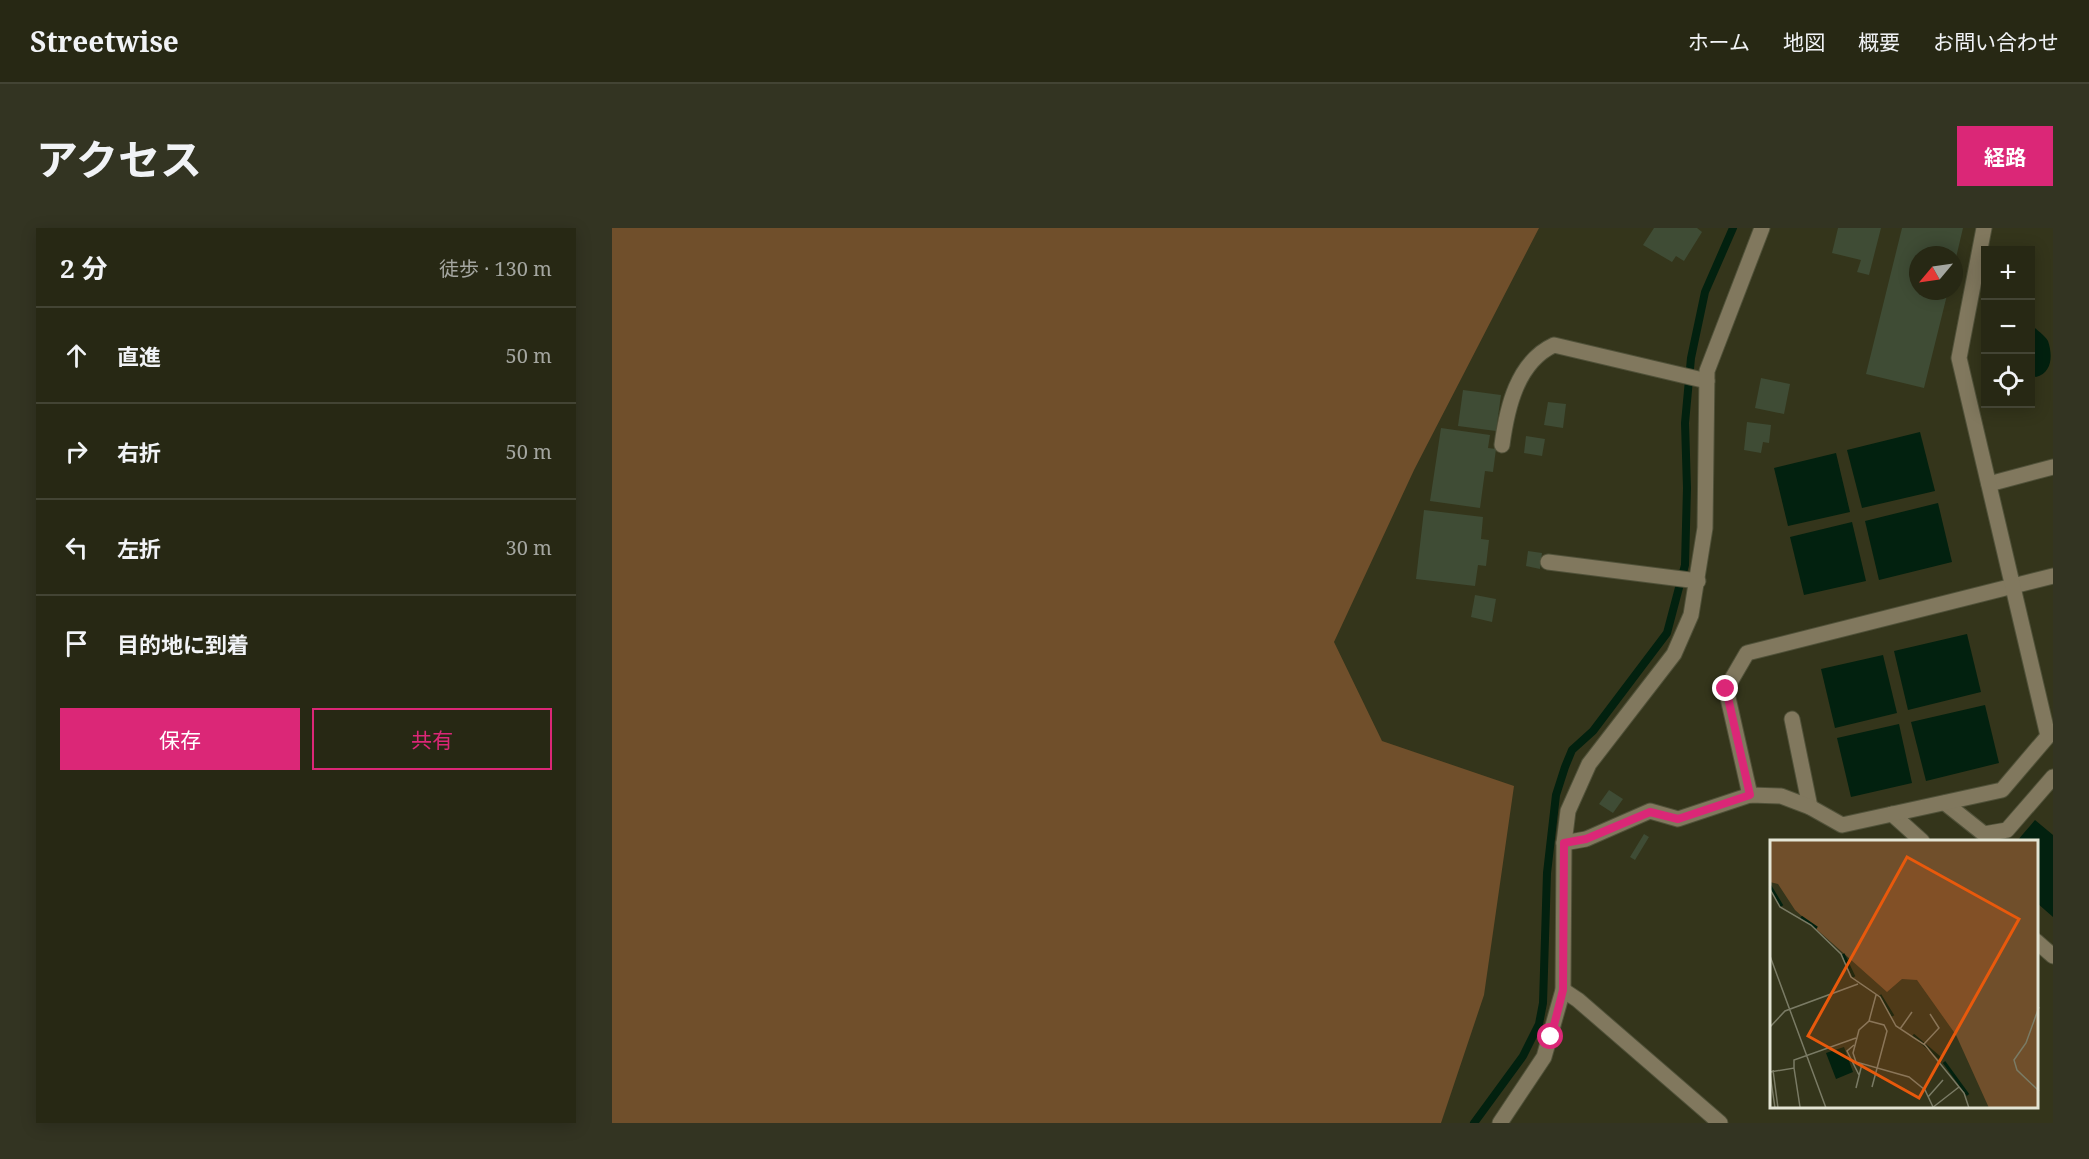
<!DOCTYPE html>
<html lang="ja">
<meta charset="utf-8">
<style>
body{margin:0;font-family:"Noto Serif","Noto Sans JP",serif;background:#333422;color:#f1f3f6}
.controls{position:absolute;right:18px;top:18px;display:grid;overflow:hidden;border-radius:0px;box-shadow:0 3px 15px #0003}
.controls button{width:54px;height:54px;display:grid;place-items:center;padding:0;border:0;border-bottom:2px solid #434434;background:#272814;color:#f1f3f6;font:30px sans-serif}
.compass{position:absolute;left:1297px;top:18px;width:54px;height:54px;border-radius:50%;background:#272814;box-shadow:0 3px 15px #0003;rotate:241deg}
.stop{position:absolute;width:18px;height:18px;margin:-14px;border:4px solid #db2777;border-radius:50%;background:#fff}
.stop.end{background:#db2777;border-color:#fff;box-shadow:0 2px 6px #0008}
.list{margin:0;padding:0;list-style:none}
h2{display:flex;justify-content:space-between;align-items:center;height:78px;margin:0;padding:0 24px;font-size:26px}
h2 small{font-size:20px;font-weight:400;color:#a4a6a0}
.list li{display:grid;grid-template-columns:39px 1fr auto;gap:18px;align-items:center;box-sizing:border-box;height:96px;padding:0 24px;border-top:2px solid #434434}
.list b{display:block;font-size:22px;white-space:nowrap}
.list em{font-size:20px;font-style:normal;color:#a4a6a0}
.actions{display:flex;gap:12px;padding:18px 24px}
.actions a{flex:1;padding:14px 0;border:2px solid #db2777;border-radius:0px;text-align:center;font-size:21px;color:#db2777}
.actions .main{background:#db2777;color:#fff}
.icon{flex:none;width:33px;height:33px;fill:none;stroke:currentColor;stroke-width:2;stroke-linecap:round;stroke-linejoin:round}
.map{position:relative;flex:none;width:1441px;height:895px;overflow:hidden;border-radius:0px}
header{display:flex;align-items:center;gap:36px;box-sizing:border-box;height:84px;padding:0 30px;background:#272814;border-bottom:2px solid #434434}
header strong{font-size:28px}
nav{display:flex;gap:33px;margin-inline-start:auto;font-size:21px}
.intro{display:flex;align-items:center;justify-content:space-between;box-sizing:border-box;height:144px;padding:0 36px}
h1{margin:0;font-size:42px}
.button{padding:15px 27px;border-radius:0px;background:#db2777;color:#fff;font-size:21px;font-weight:700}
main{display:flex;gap:36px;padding:0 36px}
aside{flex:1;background:#272814;border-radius:0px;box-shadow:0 3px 15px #0003}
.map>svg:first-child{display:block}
.green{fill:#704f2b}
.water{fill:#02210f}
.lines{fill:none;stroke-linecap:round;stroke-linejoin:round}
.stream{stroke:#02210f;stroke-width:8}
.building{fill:#3f4c35}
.minor-casing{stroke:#505139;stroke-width:17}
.minor{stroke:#81785e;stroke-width:15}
.route{stroke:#db2777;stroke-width:8}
.inset-river{fill:none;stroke:#02210f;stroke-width:3}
.inset-road{fill:none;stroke:#7a7b65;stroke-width:1.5}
.view{fill:#e8590c;fill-opacity:0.15;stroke:#e8590c;stroke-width:3}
.inset-edge{fill:none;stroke:#e4e5d5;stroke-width:3}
</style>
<header>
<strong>Streetwise</strong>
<nav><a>ホーム</a><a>地図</a><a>概要</a><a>お問い合わせ</a></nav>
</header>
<div class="intro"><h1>アクセス</h1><a class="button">経路</a></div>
<main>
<aside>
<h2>2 分<small>徒歩 · 130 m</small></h2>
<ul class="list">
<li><svg class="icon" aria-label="ahead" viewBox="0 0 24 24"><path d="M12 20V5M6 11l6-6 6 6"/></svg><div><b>直進</b></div><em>50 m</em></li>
<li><svg class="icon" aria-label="right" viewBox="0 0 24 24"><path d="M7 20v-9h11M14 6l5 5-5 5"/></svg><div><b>右折</b></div><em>50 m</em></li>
<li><svg class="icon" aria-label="left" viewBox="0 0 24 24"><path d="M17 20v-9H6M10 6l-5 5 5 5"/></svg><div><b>左折</b></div><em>30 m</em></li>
<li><svg class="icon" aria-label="arrive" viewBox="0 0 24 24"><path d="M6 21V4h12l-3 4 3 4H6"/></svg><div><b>目的地に到着</b></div></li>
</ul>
<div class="actions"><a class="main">保存</a><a>共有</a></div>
</aside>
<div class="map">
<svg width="1441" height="895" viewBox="0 0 1441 895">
<rect width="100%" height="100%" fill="#34351b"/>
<!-- green -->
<path class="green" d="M 0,0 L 927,0 L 802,242 L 722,414 L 770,513 L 902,558 L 872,767 L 829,895 L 0,895 Z"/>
<!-- water -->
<g class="water">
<path d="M 1418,95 C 1423,101 1432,106 1436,113 C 1441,128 1440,145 1424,149 L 1419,147 Z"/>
<path d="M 1308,204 L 1323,263 L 1250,280 L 1235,222 Z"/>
<path d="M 1224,225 L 1238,284 L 1176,298 L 1162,240 Z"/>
<path d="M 1326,275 L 1340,334 L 1267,352 L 1253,293 Z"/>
<path d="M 1240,294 L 1254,353 L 1192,367 L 1178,309 Z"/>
<path d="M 1355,406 L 1369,464 L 1296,482 L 1282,423 Z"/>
<path d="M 1271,427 L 1285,485 L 1223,500 L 1209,441 Z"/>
<path d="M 1373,477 L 1387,535 L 1314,553 L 1299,494 Z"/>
<path d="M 1287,496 L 1300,555 L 1239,569 L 1225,510 Z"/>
<path d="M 1423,592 L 1441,607 L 1441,689 L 1425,675 L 1424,613 L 1405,613 Z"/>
</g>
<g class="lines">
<!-- stream -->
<path class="stream" d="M 862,895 L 911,828 L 927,796 L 931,775 L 935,645 L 944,567 L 953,539 L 960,522 L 981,503 L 1055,405 L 1073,337 L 1075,260 L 1073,195 L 1079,130 L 1093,64 L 1121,0"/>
</g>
<!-- building -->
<g class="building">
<path d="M 1042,0 L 1085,0 L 1090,4 L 1072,33 L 1064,28 L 1060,34 L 1031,17 Z"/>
<path d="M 1226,0 L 1269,0 L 1257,47 L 1245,44 L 1249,32 L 1220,25 Z"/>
<path d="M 1290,0 L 1351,0 L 1343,34 L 1342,27 L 1306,27 L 1306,63 L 1336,63 L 1312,160 L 1254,146 Z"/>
<path d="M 1149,150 L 1178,156 L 1172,186 L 1143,180 Z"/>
<path d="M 851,162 L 889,167 L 884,203 L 846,198 Z"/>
<path d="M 936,174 L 954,176 L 951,200 L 932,197 Z"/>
<path d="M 1135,194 L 1159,197 L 1157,215 L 1151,214 L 1149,225 L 1132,222 Z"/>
<path d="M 829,200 L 878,207 L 876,220 L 884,221 L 881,244 L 873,243 L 868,280 L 818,273 Z"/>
<path d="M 914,208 L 933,211 L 930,228 L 912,225 Z"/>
<path d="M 812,282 L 871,289 L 869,311 L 877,312 L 874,338 L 866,337 L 863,358 L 804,351 Z"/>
<path d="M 916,323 L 930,325 L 928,341 L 914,338 Z"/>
<path d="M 863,367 L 884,371 L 880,394 L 859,389 Z"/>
<path d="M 997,562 L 1011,571 L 1001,585 L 987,576 Z"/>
<path d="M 1032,606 L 1037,609 L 1023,632 L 1018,629 Z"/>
</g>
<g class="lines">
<defs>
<g id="minor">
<path d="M 890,217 C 895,180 905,134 942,117 L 1095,153"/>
<path d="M 1377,256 L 1441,239"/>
<path d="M 936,334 L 1086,353"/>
<path d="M 1180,491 L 1198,579"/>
<path d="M 1138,567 L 1114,461 L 1135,425 L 1441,348"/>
<path d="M 1333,575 L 1372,606 L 1395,602 L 1441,549"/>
<path d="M 1280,586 L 1310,613"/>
<path d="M 952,615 L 974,611 L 1038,583 L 1066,591 L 1138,567 L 1169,568 L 1198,579 L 1230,597 L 1390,562 L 1436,508 L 1347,130 L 1372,0"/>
<path d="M 1424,713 L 1441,728"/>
<path d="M 951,762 L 966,772 L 1108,895"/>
<path d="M 888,895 L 932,829 L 951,762 L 952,615 L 956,583 L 977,536 L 1062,426 L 1079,387 L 1093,300 L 1095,143 L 1150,0"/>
</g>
</defs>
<!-- minor casing -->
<use href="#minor" class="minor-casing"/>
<!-- minor -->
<use href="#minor" class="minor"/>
</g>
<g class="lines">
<!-- route -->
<path class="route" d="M 939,809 L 951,762 L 952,615 L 974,611 L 1038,584 L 1066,591 L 1138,567 L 1114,461"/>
</g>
<!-- overview -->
<g transform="translate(1158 612)">
<rect width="268" height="268" fill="#34351b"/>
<path d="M 0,0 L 268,0 L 268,268 L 219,268 L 186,195 L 147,140 L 132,139 L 117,152 L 25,70 L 8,44 L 0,42 Z" fill="#704f2b"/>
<path d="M 74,207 L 83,232 L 66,239 L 56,213 Z" fill="#02210f"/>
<path class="inset-river" d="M 0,46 L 12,66M 31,77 L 47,88M 73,114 L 84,137M 110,155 L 123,176M 143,195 L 171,219M 174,222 L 198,255"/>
<path class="inset-road" d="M 0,49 L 10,67 L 41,85 L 71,114 L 81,137 L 110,157 L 126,186 L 155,205 L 194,253 L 199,268M 0,116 L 56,268M 106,155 L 99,181 L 89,190 L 83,213 L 86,222 L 139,237 L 155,250 L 163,267M 269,167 L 256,203 L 244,220 L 247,230 L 269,251M 99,181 L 114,185 L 117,191 L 102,247M 0,187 L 15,171 L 88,144M 130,189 L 142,172M 154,204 L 169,188 L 160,174M 84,205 L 77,211 L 89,235M 24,228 L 24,220 L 86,198M 3,230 L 8,268M 0,232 L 24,228 L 30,267M 0,234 L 5,268M 86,248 L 92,224M 158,257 L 173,240M 162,268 L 189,247"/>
<path class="view" d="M 137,17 L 249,79 L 149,258 L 38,196 Z"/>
<rect width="268" height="268" class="inset-edge"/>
</g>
</svg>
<div class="controls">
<button>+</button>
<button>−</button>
<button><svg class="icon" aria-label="locate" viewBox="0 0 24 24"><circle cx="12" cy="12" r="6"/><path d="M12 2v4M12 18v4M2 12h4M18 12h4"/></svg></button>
</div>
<svg class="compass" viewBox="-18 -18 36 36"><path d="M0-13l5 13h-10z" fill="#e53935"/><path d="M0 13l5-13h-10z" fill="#a4a6a0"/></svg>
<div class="stop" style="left:939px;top:809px"></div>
<div class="stop end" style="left:1114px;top:461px"></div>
</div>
</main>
